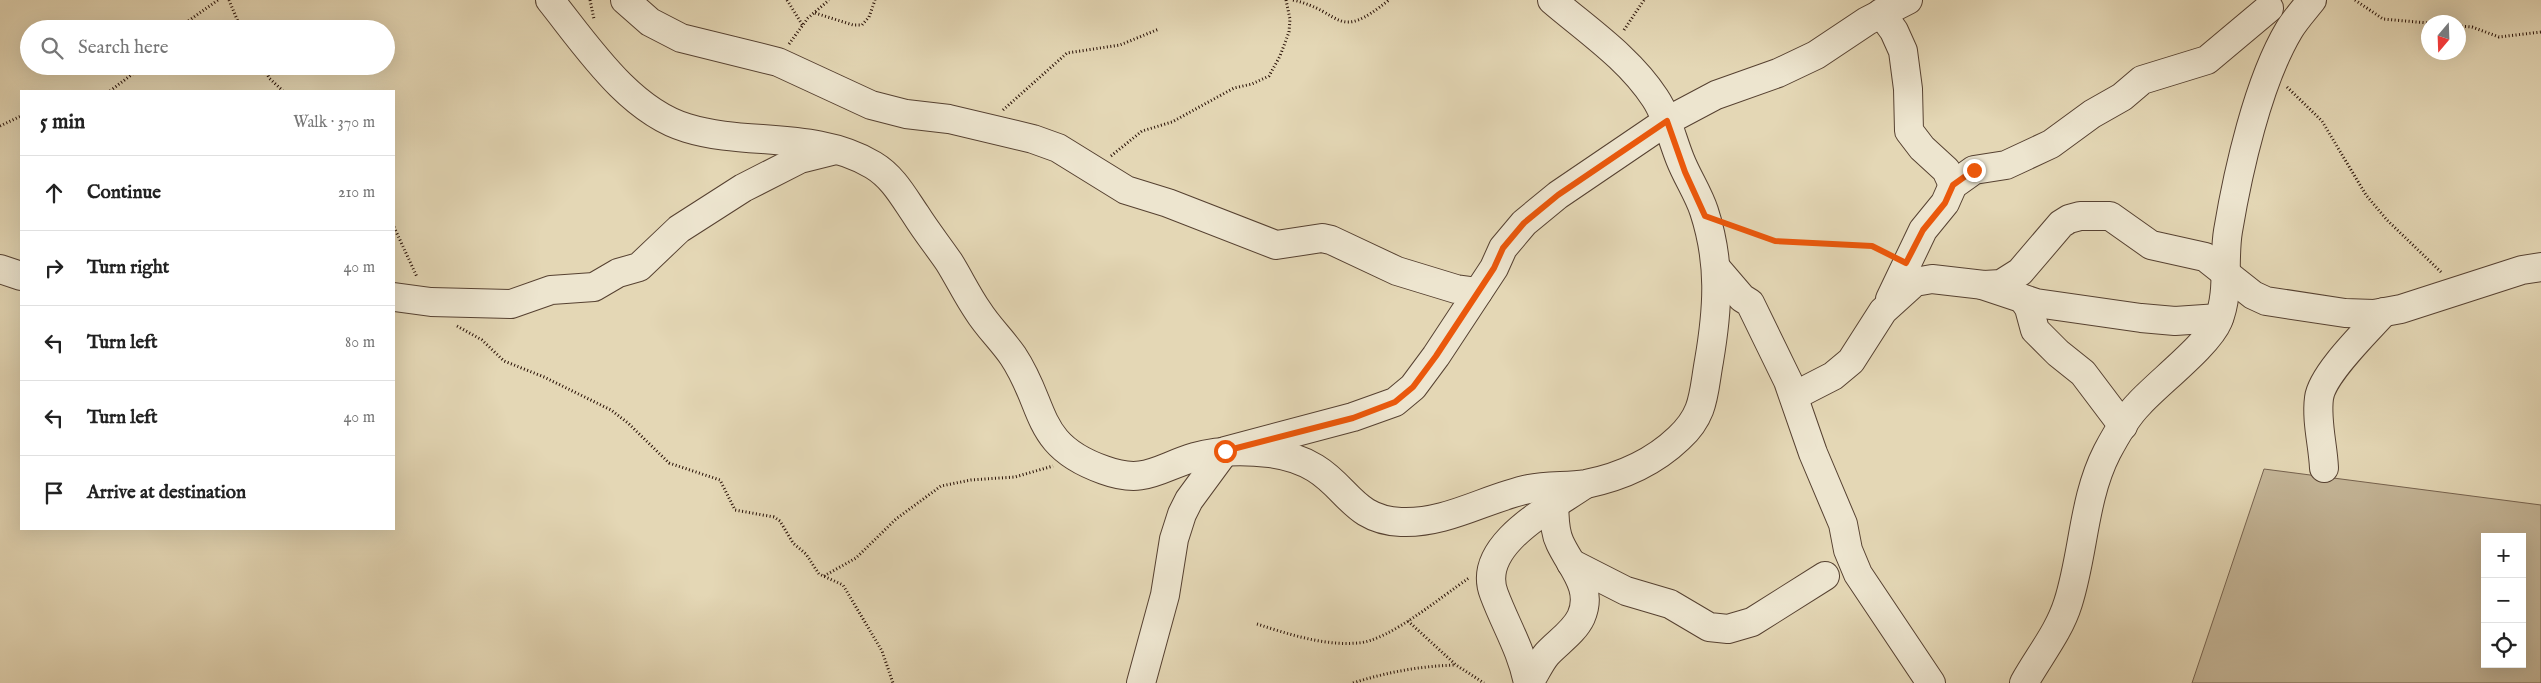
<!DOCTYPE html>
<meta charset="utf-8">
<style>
body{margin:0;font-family:"IM FELL English",serif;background:#f6f6f6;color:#222}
.controls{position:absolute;right:15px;bottom:15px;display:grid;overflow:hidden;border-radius:0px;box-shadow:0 5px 20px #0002}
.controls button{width:45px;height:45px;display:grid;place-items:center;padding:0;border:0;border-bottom:1px solid #e0e0e0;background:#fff;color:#222;font:25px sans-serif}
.compass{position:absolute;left:2421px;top:15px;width:45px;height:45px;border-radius:50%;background:#fff;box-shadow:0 5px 20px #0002;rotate:199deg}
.stop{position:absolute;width:15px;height:15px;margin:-11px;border:4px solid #ea580c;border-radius:50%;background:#fff}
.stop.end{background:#ea580c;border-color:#fff;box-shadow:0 1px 5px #0008}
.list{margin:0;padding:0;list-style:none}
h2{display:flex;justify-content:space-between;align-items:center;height:65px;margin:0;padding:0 20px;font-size:21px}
h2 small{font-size:16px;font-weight:400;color:#767676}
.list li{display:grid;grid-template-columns:32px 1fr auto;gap:15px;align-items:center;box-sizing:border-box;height:75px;padding:0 20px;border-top:1px solid #e0e0e0}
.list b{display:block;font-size:19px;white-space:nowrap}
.list em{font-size:16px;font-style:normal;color:#767676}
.icon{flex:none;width:28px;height:28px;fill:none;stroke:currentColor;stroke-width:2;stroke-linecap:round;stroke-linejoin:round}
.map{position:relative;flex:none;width:2541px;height:683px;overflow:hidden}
.search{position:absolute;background:#fff;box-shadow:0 5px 20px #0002;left:20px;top:20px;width:375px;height:55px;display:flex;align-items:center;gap:12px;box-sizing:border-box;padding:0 18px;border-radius:28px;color:#767676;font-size:19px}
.panel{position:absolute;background:#fff;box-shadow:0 5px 20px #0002;left:20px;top:90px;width:375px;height:440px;border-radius:0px}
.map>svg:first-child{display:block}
.green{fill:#c4b597;stroke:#76624e;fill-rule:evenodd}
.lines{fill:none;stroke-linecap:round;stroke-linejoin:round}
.minor-casing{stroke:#564131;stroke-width:30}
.path{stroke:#270f05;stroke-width:3;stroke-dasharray:1 2.5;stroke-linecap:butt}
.minor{stroke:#ede5cf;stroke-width:28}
.route{stroke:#ea580c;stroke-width:6}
</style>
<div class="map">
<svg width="2541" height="683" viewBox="0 0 2541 683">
<rect width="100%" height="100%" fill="#e4d7b5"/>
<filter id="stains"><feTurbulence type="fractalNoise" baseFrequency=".004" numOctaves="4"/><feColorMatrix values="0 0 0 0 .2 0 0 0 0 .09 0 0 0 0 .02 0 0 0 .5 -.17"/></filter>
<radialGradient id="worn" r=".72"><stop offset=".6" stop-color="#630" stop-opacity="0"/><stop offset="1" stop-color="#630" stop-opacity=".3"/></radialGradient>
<!-- green -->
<path class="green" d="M 2264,469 L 2541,505 L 2541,683 L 2192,683 ZM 2485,537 L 2522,537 L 2522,664 L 2485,664 Z"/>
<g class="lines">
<defs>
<g id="minor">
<path d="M 550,0 C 586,45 629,111 687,128 C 745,146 817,131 873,165 C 893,177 903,196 916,215 C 926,231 938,246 949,262 C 959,278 967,295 978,311 C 988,327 1002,340 1013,356 C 1047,407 1033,445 1104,470 C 1145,485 1158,468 1195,457 C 1219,450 1244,450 1270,453 C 1285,455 1302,460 1315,468 C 1348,488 1354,520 1401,522 C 1447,524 1486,498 1529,489 C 1548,485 1568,487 1586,484 C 1620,477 1654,462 1679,438 C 1705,414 1703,394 1709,361 C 1718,308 1721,263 1704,211 C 1698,193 1687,177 1680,159 C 1672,139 1667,116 1655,98 C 1629,58 1587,30 1552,0"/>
<path d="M 625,0 L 650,22 L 681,38 L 778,62 L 871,105 L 906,114 L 949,119 L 1033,139 L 1058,148 L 1126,190 L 1168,203 L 1276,245 L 1322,238 L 1331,240 L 1397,271 L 1456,289 L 1478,292"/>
<path d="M 1881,13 L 1894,31 L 1903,51 L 1908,89 L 1909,131 L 1922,148 L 1946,170 L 1953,185"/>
<path d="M 0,269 L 21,276"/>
<path d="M 1718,270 L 1742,298 L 1750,303 L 1788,381 L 1813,453 L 1843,524 L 1848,550 L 1858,574 L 1931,683"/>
<path d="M 1982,285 L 2036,303 L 2141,318 L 2175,321 L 2219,318"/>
<path d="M 394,297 L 431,302 L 511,304 L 551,290 L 594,287 L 618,273 L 639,267 L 679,229 L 743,188 L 800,159 L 832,151"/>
<path d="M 1890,299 L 1923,230 L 1945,203 L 1953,185 L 1974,170 L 2006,165 L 2051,144 L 2092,114 L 2122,97 L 2142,80 L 2207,60 L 2269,8"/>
<path d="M 2023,299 L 2029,308 L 2035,330 L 2058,353 L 2083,373 L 2123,426"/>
<path d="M 1794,396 L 1833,376 L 1851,361 L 1883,311 L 1915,282 L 1932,279 L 1984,285 L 2001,284 L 2020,272 L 2061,224 L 2069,219 L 2080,216 L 2110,216 L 2151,245 L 2205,257 L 2253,295 L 2266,301 L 2345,313 L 2374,314 L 2401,309 L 2522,270 L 2541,267"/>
<path d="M 2324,468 C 2323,445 2316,421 2319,398 C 2322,374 2367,331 2384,312"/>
<path d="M 1571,563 L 1626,591 L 1670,604 L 1709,627 L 1728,629 L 1752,622 L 1825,576"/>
<path d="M 1141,683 L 1165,595 L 1174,539 L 1182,514 L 1189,500 L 1225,451 L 1353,417 L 1395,402 L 1413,387 L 1436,356 L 1494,268 L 1503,248 L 1524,223 L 1558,195 L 1667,121 L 1716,95 L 1778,73 L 1816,55 L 1867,21 L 1908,0"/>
<path d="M 1528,683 C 1521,649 1506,626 1494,594 C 1475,545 1551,508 1584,485"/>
<path d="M 1529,683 C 1535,674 1540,662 1547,654 C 1558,642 1574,632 1581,617 C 1594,588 1571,567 1560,543 C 1554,531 1555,518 1554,505"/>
<path d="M 2024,683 C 2039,656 2059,632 2068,603 C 2084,553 2083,499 2107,452 C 2116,435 2126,417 2139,404 C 2158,383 2208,345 2218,321 C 2230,292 2223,261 2228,231 C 2238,171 2258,82 2289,30 C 2295,20 2304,10 2312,0"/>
</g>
</defs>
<!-- minor casing -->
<use href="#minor" class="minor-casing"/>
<!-- path -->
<g class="path">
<path d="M 229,0 L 241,29"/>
<path d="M 590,0 L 594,19"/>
<path d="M 787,0 L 803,26"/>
<path d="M 1293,0 C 1345,12 1335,43 1389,0"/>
<path d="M 2355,0 L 2383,19 L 2428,23"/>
<path d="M 815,13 L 853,25 L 862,25 L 869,17 L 875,0"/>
<path d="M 2458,26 L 2472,27 L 2499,37 L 2541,32"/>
<path d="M 177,29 L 218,0"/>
<path d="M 1624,30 L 1644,0"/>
<path d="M 789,44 L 808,18 L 829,0"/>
<path d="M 264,66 L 269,78 L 283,91"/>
<path d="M 2287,87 L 2322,121 L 2366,195 L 2387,220 L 2442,273"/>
<path d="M 110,91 L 143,66"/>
<path d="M 1003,110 L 1067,53 L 1120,45 L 1159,29"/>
<path d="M 0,126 L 21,116"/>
<path d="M 1111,156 L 1142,131 L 1172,122 L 1234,88 L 1252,84 L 1269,76 L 1280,56 L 1289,32 L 1290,19 L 1286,0"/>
<path d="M 1732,225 L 1775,241 L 1872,246 L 1888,253"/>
<path d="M 394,227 L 417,277"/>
<path d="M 457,326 L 482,340 L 504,361 L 544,377 L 611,410 L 628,423 L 669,463 L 720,480 L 735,510 L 774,517 L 780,521 L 793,543 L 806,554 L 819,574 L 843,585 L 882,651 L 893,683"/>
<path d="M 824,576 L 856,558 L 896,519 L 941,486 L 971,480 L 1015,477 L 1053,466"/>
<path d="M 1408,621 L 1456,665 L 1484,683"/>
<path d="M 1257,624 C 1288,634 1324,646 1358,643 C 1389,641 1442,596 1469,578"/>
<path d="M 1353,683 C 1387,672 1421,666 1456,665"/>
</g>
<!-- minor -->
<use href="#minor" class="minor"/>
</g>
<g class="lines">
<!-- route -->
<path class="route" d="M 1225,451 L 1353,418 L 1395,402 L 1413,387 L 1436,356 L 1494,268 L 1503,248 L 1524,223 L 1558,195 L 1667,121 L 1685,172 L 1705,216 L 1775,241 L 1872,246 L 1906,263 L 1923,230 L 1945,203 L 1953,185 L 1974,170"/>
</g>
<rect width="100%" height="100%" filter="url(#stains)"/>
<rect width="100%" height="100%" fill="url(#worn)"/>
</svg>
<div class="controls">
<button>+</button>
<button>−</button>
<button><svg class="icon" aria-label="locate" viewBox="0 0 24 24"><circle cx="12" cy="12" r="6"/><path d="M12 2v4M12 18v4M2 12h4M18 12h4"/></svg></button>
</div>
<svg class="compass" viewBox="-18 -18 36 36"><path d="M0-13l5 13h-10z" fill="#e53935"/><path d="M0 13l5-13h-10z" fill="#767676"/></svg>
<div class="stop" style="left:1225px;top:451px"></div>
<div class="stop end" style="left:1974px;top:170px"></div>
<div class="search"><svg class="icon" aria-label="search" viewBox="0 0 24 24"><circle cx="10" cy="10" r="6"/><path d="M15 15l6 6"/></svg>Search here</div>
<section class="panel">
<h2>5 min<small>Walk · 370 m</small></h2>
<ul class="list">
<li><svg class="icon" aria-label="ahead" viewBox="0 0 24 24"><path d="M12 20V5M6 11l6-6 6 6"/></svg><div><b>Continue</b></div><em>210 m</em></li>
<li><svg class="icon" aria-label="right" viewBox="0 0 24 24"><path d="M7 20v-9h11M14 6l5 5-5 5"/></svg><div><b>Turn right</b></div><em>40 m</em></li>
<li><svg class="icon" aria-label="left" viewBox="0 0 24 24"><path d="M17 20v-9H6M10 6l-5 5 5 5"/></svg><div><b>Turn left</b></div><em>80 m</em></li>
<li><svg class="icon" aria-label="left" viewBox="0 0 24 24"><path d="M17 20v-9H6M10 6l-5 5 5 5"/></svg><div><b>Turn left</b></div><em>40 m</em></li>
<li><svg class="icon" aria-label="arrive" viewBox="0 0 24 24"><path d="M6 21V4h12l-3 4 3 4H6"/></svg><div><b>Arrive at destination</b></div></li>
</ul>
</section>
</div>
